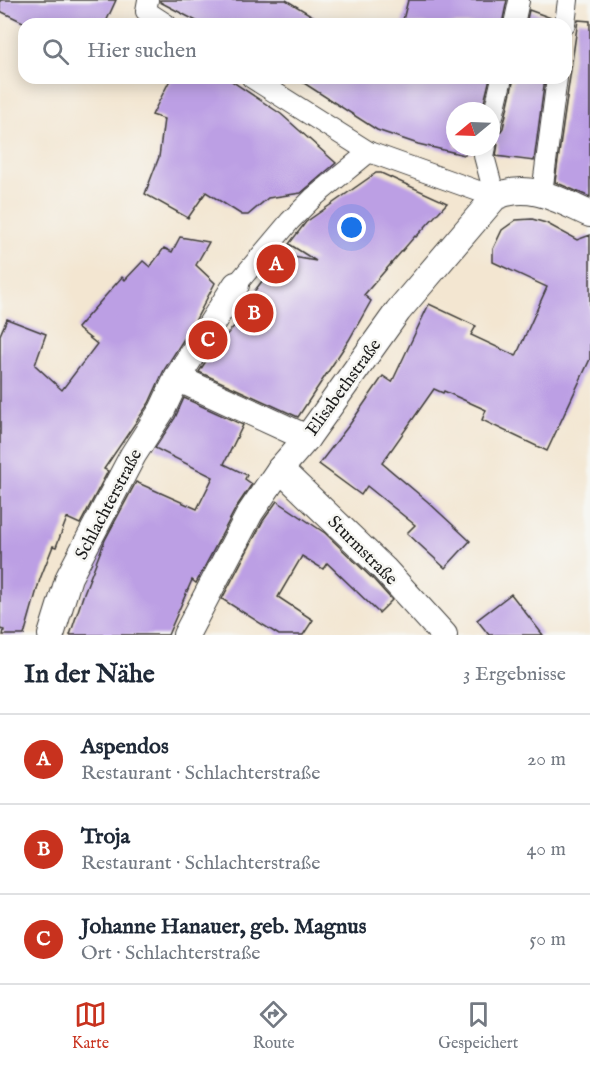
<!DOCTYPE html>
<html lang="de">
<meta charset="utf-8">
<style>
body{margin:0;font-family:"IM FELL English",serif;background:#f2f2f3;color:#1f2937}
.compass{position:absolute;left:446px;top:102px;width:54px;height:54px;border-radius:50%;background:#fff;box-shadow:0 3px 15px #0003;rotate:251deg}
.you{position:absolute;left:352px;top:228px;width:21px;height:21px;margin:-15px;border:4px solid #fff;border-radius:50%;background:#1a73e8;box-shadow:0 0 0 9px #1a73e833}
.badge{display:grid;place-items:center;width:39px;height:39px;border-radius:50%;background:#c8321e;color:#fff;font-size:20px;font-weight:700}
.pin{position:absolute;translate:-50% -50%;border:3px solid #fff;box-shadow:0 2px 6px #0006}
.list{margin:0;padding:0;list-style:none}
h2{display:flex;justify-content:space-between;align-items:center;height:78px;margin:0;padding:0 24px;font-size:26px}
h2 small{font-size:20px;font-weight:400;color:#747a83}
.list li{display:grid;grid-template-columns:39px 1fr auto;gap:18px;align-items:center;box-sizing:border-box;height:90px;padding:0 24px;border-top:2px solid #e0e1e3}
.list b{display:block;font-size:22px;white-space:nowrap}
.list p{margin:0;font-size:20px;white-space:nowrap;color:#747a83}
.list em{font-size:20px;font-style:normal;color:#747a83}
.icon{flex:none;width:33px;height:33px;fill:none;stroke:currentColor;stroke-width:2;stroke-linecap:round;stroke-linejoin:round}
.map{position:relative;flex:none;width:590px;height:635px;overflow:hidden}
.search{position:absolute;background:#fff;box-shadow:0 3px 15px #0003;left:18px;right:18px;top:18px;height:66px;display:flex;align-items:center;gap:15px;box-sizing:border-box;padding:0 21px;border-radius:18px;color:#747a83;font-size:22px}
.sheet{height:348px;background:#fff}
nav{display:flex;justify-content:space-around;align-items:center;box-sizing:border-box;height:84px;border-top:2px solid #e0e1e3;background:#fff;font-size:16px;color:#747a83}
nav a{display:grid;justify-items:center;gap:3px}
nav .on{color:#c8321e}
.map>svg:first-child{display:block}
.building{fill:#bc9fe4}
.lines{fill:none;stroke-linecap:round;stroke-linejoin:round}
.pedestrian-casing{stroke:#3c3a37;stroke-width:22}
.minor-casing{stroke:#3c3a37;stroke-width:28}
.pedestrian{stroke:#fff;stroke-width:20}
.minor{stroke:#fff;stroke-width:26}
.labels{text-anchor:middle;stroke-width:5;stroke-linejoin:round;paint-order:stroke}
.street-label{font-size:18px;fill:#1c1c1c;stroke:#f6f6f2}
</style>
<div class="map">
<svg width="590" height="635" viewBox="0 0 590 635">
<rect width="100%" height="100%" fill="#f6f6f2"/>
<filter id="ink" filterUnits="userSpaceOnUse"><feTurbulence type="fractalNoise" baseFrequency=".0167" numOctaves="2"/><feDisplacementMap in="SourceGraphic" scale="12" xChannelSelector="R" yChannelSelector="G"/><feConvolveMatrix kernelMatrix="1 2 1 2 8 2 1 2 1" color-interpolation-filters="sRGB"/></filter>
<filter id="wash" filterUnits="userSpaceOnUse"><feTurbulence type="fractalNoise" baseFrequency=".008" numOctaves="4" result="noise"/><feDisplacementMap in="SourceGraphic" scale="24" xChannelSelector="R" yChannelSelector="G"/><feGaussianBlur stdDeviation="1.35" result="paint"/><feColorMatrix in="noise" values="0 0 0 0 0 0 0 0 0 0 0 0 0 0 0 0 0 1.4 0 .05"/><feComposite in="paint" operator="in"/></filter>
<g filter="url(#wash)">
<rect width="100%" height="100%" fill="#f3e6d1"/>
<g id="blocks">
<!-- building -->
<g class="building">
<path d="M 0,0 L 116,0 L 105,24 L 27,24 L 0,11 Z"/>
<path d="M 160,0 L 286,0 L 326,24 L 202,24 L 160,2 Z"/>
<path d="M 408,0 L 507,0 L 502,24 L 402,24 Z"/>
<path d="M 529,10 L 554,19 L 553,24 L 526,24 Z"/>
<path d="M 578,20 L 590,21 L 590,197 L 555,182 Z"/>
<path d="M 171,78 L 227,78 L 281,114 L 336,163 L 301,193 L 268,198 L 248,215 L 242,215 L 206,192 L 188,218 L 145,194 L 159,157 L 164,119 L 152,115 Z"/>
<path d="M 296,78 L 490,78 L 482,111 L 455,111 L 455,147 L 474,147 L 472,153 L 466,152 L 465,155 L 418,144 L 377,130 Z"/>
<path d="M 514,78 L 545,78 L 534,161 L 496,156 L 498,144 L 491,137 L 499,134 L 503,128 Z"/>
<path d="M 376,173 L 381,173 L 447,203 L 416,237 L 415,236 L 364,295 L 371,301 L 349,340 L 298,417 L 199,372 L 213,350 L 237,323 L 253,293 L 282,255 L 316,261 L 289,244 L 306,222 Z"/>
<path d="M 532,219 L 546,223 L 577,240 L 590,235 L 590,359 L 547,451 L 482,420 L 486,410 L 444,391 L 443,393 L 434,389 L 382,463 L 427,501 L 470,541 L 445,568 L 407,533 L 415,525 L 367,486 L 361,495 L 319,464 L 350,424 L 383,376 L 392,382 L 429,304 L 476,326 L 471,335 L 516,356 L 547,287 L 493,262 L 493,249 L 502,230 L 516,220 Z"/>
<path d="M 180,237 L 209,242 L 196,265 L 215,283 L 194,323 L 164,370 L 149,403 L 104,469 L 108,471 L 80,524 L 67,518 L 56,547 L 53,546 L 40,579 L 24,635 L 3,635 L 4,630 L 0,629 L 0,335 L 7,319 L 46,334 L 35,365 L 62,390 L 97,344 L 77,328 L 122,277 L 125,280 L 143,261 L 150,267 L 164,248 L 172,252 Z"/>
<path d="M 184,398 L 243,425 L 224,464 L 247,475 L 245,479 L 252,484 L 237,506 L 196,583 L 192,580 L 168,635 L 70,635 L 84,593 L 105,540 L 136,482 L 197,509 L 213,477 L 155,448 L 175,418 Z"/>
<path d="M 277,501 L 325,533 L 374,580 L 392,600 L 379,613 L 327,563 L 323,569 L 302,556 L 278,597 L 313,620 L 303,635 L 279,635 L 222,599 L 263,521 Z"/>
<path d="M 511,594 L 543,635 L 489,635 L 477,620 Z"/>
</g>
</g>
</g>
<g filter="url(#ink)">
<use href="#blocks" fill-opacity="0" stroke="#3c3a37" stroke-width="1.5"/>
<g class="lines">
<defs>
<g id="pedestrian">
<path d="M 148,0 L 146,11 L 166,24"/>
<path d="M 514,24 L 519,1"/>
<path d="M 565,24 L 568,0"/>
<path d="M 252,78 L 369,152 L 495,197"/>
<path d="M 491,125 L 502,78"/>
<path d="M 486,147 L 484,156 L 495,197"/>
<path d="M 542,193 L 557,78"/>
<path d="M 236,285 L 290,221 L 313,198 L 369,152"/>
</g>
<g id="minor">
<path d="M 177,378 L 307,438"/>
<path d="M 280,469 L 384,569 L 444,635"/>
<path d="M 51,635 L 69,577 L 133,455 L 162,410 L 177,378 L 236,285"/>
<path d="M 186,635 L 250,513 L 280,469 L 307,438 L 398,311 L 495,197 C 530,181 558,200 590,214"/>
</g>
</defs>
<!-- pedestrian casing -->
<use href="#pedestrian" class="pedestrian-casing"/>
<!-- minor casing -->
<use href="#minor" class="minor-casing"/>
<!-- pedestrian -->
<use href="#pedestrian" class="pedestrian"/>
<!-- minor -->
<use href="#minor" class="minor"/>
</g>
</g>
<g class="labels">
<!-- street labels -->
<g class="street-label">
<text transform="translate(343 387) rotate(-54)" y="6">Elisabethstraße</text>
<text transform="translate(108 504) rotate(-62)" y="6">Schlachterstraße</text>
<text transform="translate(363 550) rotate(45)" y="6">Sturmstraße</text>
</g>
</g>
</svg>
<svg class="compass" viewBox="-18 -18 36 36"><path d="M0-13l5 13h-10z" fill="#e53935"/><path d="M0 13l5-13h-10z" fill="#747a83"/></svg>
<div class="you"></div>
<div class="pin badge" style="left:276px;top:264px">A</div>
<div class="pin badge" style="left:254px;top:313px">B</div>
<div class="pin badge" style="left:208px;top:340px">C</div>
<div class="search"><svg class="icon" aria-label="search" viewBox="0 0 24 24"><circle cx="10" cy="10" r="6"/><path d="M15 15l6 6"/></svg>Hier suchen</div>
</div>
<section class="sheet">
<h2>In der Nähe<small>3 Ergebnisse</small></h2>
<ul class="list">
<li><span class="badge">A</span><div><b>Aspendos</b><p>Restaurant · Schlachterstraße</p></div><em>20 m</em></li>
<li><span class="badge">B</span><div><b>Troja</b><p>Restaurant · Schlachterstraße</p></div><em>40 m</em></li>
<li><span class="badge">C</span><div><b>Johanne Hanauer, geb. Magnus</b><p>Ort · Schlachterstraße</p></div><em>50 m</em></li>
</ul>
</section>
<nav>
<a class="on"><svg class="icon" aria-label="map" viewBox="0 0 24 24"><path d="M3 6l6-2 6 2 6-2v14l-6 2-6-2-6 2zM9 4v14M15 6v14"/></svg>Karte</a>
<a><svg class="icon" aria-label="directions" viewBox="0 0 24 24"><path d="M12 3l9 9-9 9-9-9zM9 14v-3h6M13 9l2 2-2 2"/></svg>Route</a>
<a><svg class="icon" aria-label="saved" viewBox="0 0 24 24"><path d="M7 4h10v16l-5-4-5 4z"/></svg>Gespeichert</a>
</nav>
